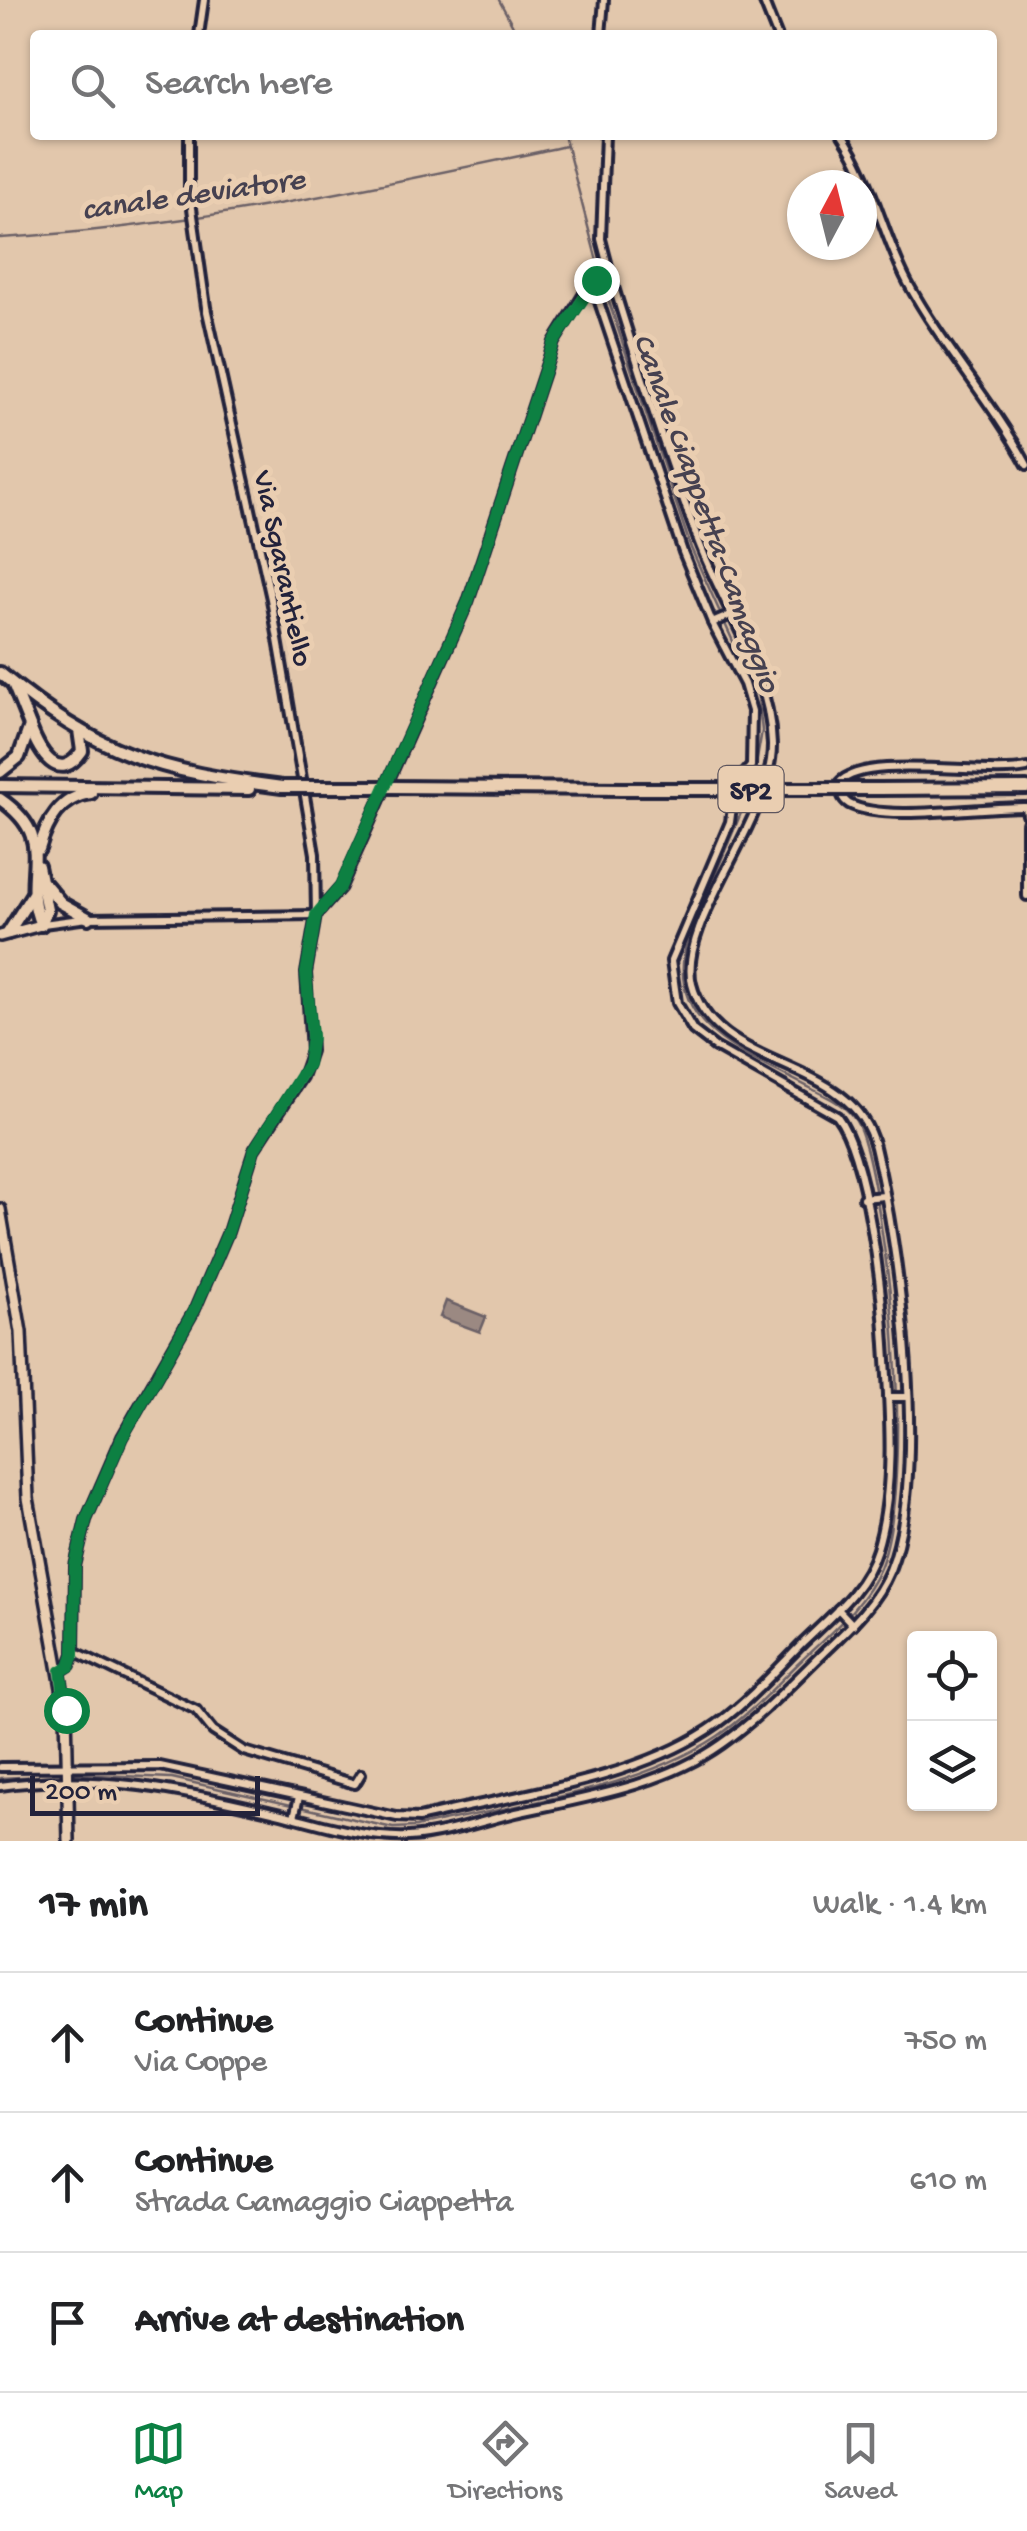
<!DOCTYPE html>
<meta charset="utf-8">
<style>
body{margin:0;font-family:"Gochi Hand",sans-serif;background:#f2f2f2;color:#202124}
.controls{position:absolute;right:30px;bottom:30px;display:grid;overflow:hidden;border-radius:10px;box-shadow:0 2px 8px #0004}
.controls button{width:90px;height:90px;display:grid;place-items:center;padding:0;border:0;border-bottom:2px solid #e0e0e0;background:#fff;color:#202124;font:50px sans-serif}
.compass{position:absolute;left:787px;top:170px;width:90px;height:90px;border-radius:50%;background:#fff;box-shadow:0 2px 8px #0004;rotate:7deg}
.scale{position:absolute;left:30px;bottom:25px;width:230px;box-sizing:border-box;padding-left:10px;border:5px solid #22223b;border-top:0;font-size:28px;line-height:35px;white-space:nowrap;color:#22223b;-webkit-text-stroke:8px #eaceb1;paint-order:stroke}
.stop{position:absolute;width:30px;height:30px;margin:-22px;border:8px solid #0b8043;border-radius:50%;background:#fff}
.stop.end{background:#0b8043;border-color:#fff;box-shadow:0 2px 10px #0008}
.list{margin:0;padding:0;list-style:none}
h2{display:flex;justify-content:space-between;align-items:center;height:130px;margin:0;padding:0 40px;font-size:42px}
h2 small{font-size:32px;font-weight:400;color:#757577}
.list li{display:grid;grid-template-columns:65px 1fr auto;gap:30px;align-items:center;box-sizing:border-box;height:140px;padding:0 40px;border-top:2px solid #e0e0e0}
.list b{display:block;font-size:38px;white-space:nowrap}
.list p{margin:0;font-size:32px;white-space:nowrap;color:#757577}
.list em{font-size:32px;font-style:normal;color:#757577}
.icon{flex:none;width:55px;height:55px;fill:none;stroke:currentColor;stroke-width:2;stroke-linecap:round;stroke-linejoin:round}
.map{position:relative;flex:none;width:1027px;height:1841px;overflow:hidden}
.search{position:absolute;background:#fff;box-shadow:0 2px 8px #0004;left:30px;right:30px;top:30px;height:110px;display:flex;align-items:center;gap:25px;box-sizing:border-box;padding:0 35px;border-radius:10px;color:#757577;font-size:38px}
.sheet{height:550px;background:#fff}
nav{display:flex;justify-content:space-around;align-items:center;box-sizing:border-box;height:140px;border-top:2px solid #e0e0e0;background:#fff;font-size:28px;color:#757577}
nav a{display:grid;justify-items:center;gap:5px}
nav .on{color:#0b8043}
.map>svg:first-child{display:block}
.water{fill:#9b8982;stroke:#6b6066;stroke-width:2.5}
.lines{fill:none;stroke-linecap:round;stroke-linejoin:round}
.stream{stroke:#6b6066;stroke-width:2.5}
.street-casing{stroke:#22223b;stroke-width:14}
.secondary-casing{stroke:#22223b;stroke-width:16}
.primary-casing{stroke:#22223b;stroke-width:18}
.street{stroke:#eaceb1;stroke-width:6}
.secondary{stroke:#eaceb1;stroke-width:9}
.primary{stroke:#eaceb1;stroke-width:10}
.primary-bridge-casing{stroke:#22223b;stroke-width:18;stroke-linecap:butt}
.primary-bridge{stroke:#eaceb1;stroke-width:10}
.route{stroke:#0b8043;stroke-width:12}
.labels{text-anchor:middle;stroke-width:10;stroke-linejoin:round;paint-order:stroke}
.shield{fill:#eaceb1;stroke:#5e565e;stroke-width:2.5}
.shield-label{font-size:28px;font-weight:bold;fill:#22223b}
.street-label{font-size:30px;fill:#22223b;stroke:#eaceb1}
.water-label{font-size:32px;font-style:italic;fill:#464150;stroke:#eaceb1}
</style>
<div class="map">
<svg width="1027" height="1841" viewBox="0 0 1027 1841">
<rect width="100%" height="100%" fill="#e2c7ac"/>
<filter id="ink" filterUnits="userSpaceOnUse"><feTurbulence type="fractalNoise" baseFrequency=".01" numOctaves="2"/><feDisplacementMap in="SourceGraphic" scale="20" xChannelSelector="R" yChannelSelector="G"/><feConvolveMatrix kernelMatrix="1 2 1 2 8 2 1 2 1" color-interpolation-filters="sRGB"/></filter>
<g filter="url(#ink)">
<!-- water -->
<path class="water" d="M 446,1301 L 486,1317 L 480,1332 L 440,1317 Z"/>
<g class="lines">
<!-- stream -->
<g class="stream">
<path d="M 499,0 L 518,35"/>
<path d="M 564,135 L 603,284 L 691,548 L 758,697 L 762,731 L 752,787"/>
<path d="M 0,238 C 193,227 378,186 566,146"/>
<path d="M 71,1774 L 172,1778 L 393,1828 L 416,1827 C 512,1805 636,1791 718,1736 C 749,1715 776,1685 802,1660 C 830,1633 865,1604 880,1568 C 901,1517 898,1407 895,1351 C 893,1309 875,1152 856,1121 C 846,1105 830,1098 814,1090 C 751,1056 662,1030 687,941 L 749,794"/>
<path d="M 0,1778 L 63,1775"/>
</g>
<defs>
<g id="street">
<path d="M 763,0 L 777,35"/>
<path d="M 199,35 L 204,0"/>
<path d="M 601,35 L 604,0"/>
<path d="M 842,135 C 872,178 883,236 908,283 C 943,347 992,401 1027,465"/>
<path d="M 712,623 L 731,615"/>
<path d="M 1027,768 C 986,777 865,753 839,783 C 840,791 841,799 849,804 C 885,823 983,806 1026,807 L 1027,815"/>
<path d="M 1027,823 L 1027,896"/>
<path d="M 317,914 L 341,887 L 468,602 L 554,342 L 592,281 L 610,274 L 601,239 L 605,135"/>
<path d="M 43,924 L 88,918 L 316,915"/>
<path d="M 863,1198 L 884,1196"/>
<path d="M 888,1397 L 908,1397"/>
<path d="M 838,1609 L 853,1625"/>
<path d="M 74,1651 L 196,1710 L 213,1731 L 244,1751 L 355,1784 L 361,1774"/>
<path d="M 61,1671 L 70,1665 L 74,1654 L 75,1566 L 86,1520 L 122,1437 L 195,1309 L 228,1232 L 254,1150 L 302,1077 L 311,1051 L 306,973 L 316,915 L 315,854 L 271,599 L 206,307 L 189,187 L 189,135"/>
<path d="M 0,1767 L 160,1766 L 397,1817 L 419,1818 C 511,1795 628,1782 708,1730 C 744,1707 773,1673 803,1643 C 832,1615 865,1589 877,1549 C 896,1486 889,1409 885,1344 C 882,1292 867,1155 837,1116 L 715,1047 L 693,1030 L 677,1003 L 671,961 L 730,822 L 735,785 L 751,766 L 752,711 L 744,684 L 714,627 L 683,552 L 592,281"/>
<path d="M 0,1786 C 94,1772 186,1791 277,1813 C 319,1823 365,1839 409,1837 C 443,1835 482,1821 516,1813 C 585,1798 663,1786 722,1744 C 758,1719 790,1685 822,1654 C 848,1629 876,1604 890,1570 C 929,1472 900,1249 875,1147 C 852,1054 715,1074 692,984 C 677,923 773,818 772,745 C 770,669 724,609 698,540 C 666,453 637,363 610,274"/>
<path d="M 294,1817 L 299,1797"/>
</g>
<g id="secondary">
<path d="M 0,936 L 41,925"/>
<path d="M 0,1209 L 21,1332 L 28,1498 L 66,1710 L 69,1841"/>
</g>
<g id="primary">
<path d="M 0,673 C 99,755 157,771 282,787"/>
<path d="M 30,727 C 39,751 58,786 82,751 L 79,730"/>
<path d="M 0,772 L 19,757 L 30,726 L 14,686"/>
<path d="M 0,786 L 249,789"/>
<path d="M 329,787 L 359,787"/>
<path d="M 392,787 L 623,789"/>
<path d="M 879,789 L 1027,788"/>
<path d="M 0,799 C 61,841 18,873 41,925"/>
<path d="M 39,849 C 47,822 60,797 91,793"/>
<path d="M 38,866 L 47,910 L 41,925"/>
<path d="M 45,884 L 61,903 L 88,918"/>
<path d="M 8,933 L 32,895"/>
</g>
</defs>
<!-- street casing -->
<use href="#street" class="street-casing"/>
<!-- secondary casing -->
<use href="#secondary" class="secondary-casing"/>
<!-- primary casing -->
<use href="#primary" class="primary-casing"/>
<!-- street -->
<use href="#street" class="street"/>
<!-- secondary -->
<use href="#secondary" class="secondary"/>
<!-- primary -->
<use href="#primary" class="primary"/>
<defs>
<g id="primary-bridge">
<path d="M 282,787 L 329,787"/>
<path d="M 359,787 L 392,787"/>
<path d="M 623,789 L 879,789"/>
</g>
</defs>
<!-- primary-bridge casing -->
<use href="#primary-bridge" class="primary-bridge-casing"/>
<!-- primary-bridge -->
<use href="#primary-bridge" class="primary-bridge"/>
</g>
</g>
<g class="lines" filter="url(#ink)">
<!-- route -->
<path class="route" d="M 66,1710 L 61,1671 L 70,1666 L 74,1654 L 75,1566 L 86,1520 L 122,1438 L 195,1309 L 228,1232 L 254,1150 L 308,1064 L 312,1036 L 306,973 L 316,915 L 340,887 L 468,602 L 554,342 L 596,280"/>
</g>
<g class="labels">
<!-- shield labels -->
<rect class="shield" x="718.5" y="766" width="65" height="46" rx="8"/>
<g class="shield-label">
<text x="751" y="799">SP2</text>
</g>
<!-- street labels -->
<g class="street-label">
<text transform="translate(285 568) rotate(78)" y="10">Via Sgarantiello</text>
</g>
<!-- water labels -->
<g class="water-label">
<text transform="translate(193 192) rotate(-8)" y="11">canale deviatore</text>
<text transform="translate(709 512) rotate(70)" y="11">Canale Ciappetta-Camaggio</text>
</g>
</g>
</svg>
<div class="controls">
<button><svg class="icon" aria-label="locate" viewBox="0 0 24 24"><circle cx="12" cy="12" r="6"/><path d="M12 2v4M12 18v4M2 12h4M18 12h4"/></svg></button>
<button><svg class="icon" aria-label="layers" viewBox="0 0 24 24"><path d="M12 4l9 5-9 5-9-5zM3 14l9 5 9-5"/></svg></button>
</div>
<svg class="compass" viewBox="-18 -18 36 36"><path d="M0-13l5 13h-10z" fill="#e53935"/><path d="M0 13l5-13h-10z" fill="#757577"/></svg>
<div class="scale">200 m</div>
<div class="stop" style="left:66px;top:1710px"></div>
<div class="stop end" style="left:596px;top:280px"></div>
<div class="search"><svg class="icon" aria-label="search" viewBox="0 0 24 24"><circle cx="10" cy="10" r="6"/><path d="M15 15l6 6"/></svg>Search here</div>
</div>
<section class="sheet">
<h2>17 min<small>Walk · 1.4 km</small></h2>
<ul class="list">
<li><svg class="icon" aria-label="ahead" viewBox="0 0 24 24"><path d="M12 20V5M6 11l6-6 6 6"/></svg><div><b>Continue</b><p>Via Coppe</p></div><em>750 m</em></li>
<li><svg class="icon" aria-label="ahead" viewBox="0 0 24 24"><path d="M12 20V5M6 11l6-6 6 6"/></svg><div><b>Continue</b><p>Strada Camaggio Ciappetta</p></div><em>610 m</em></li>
<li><svg class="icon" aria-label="arrive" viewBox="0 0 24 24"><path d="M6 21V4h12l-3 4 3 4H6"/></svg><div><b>Arrive at destination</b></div></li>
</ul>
</section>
<nav>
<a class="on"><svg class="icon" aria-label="map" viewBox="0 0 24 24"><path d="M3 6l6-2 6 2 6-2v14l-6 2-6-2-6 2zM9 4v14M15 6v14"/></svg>Map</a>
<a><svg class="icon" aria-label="directions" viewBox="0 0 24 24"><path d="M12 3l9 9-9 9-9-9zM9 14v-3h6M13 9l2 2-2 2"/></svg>Directions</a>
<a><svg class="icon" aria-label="saved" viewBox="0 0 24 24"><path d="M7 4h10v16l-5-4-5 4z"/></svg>Saved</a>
</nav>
